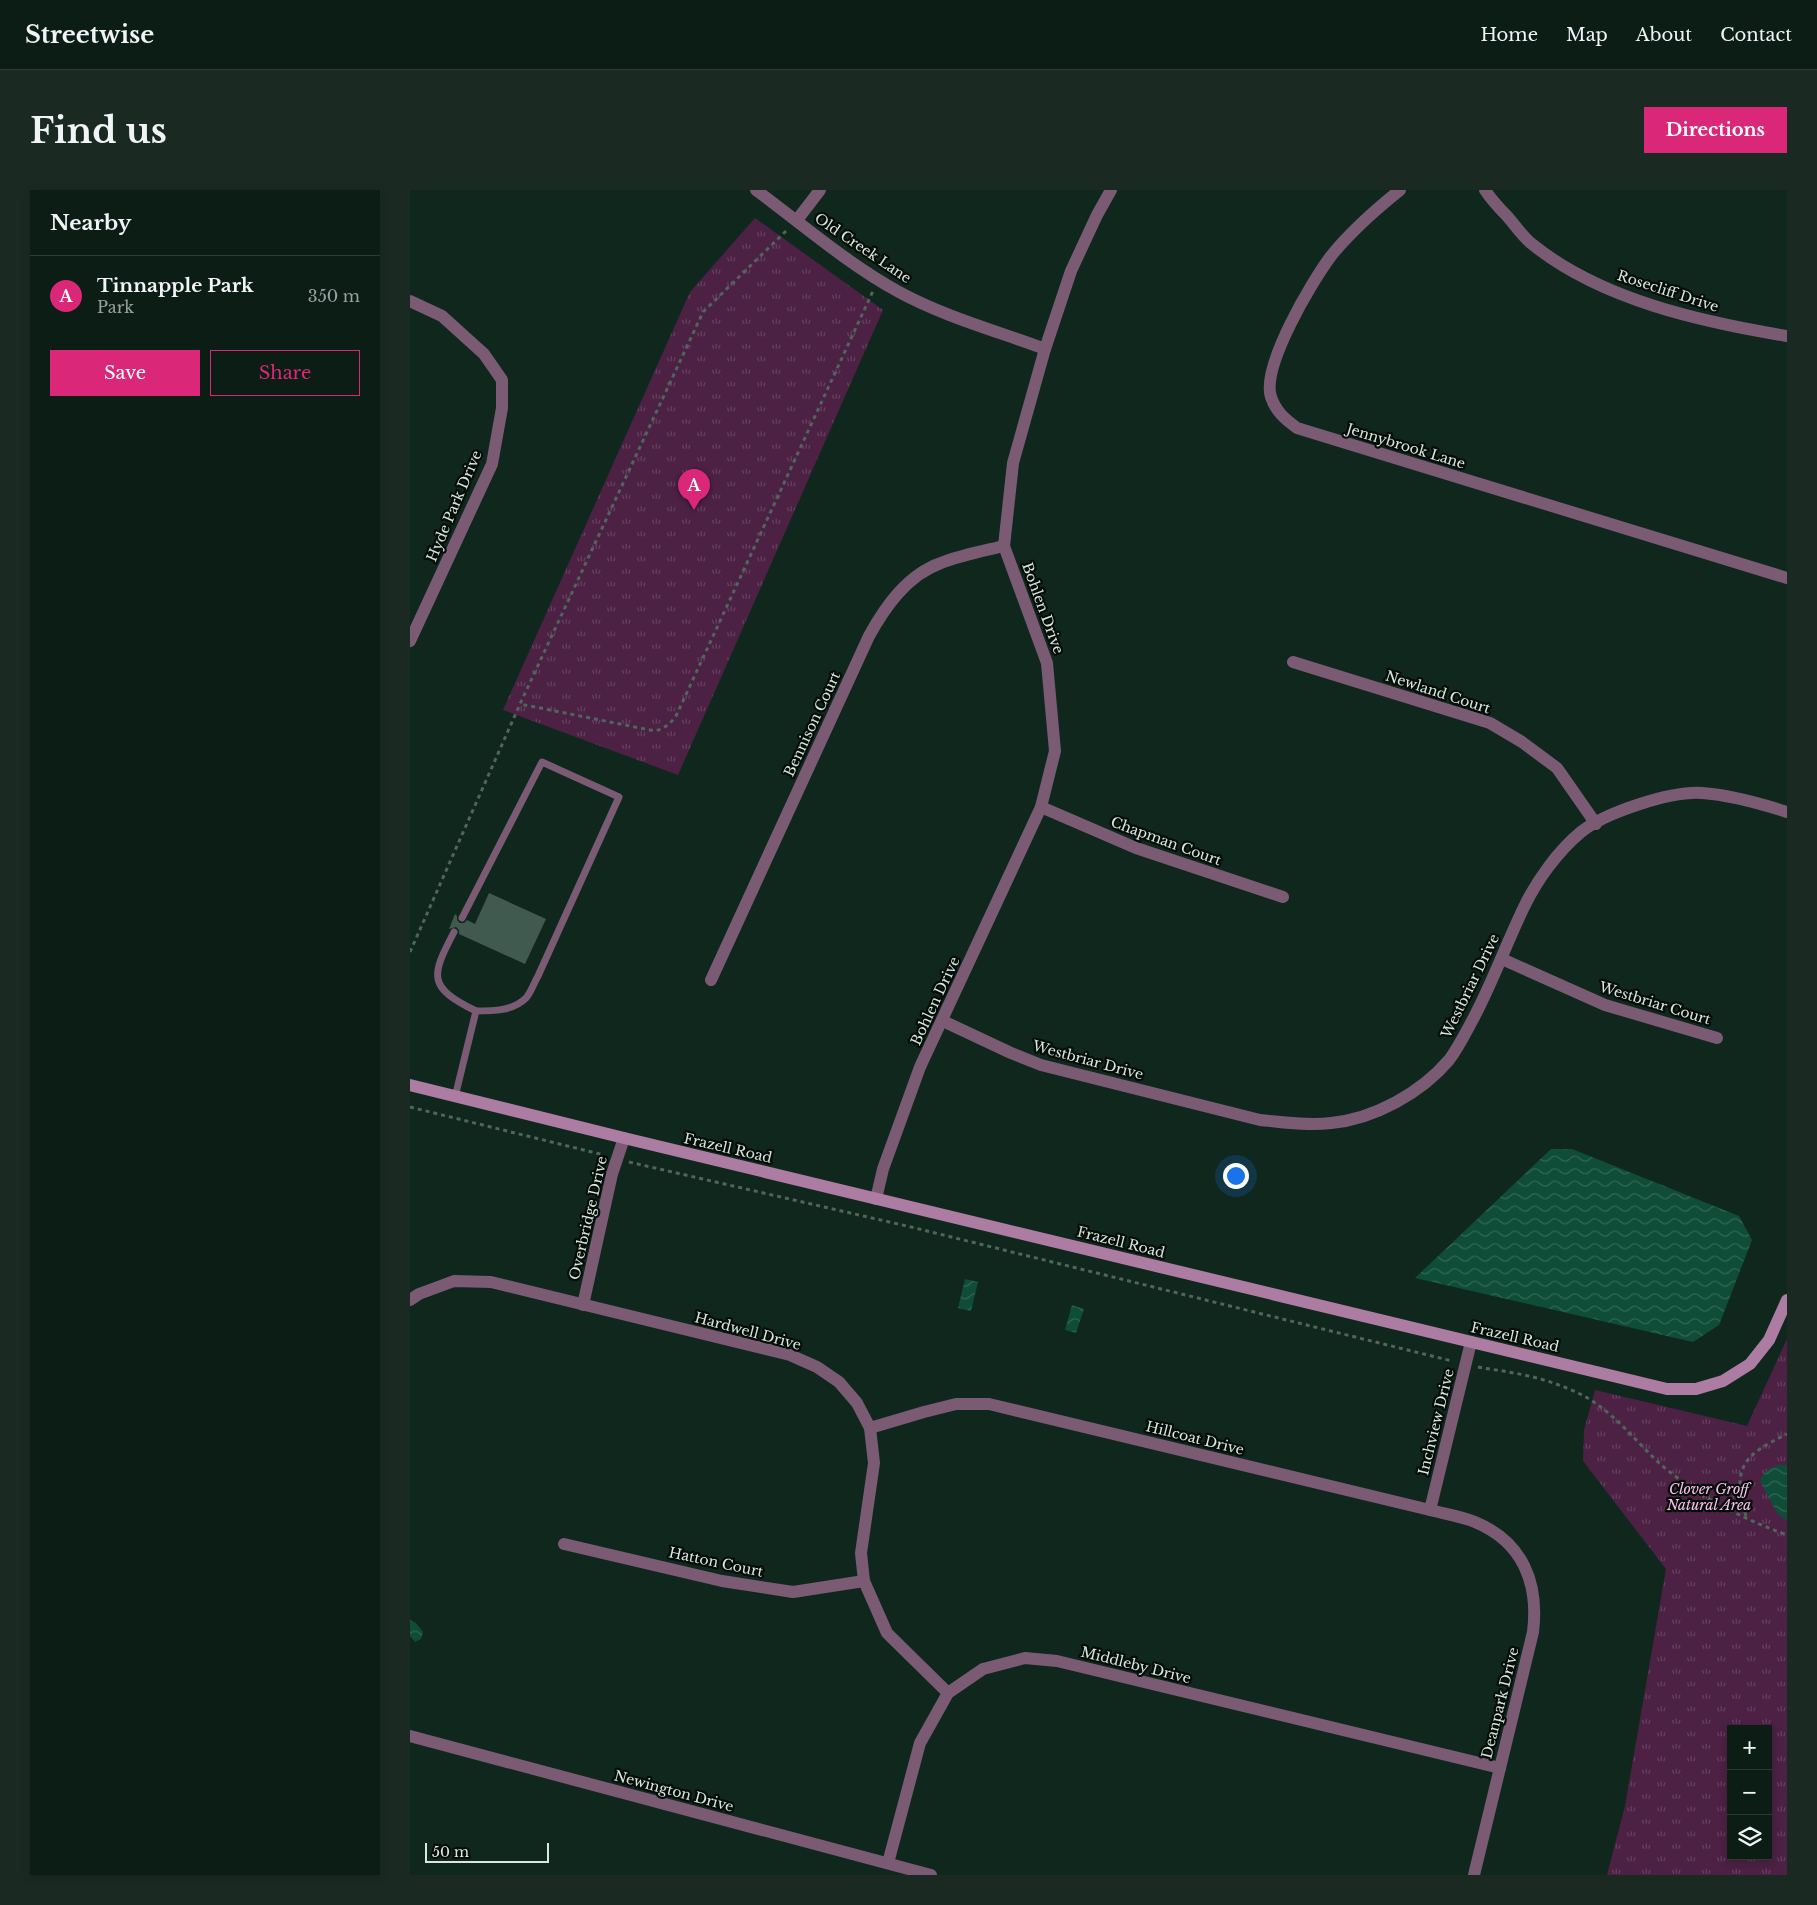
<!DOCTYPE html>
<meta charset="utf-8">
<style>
body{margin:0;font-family:"Libre Baskerville",serif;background:#1a2a23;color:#f1f3f6}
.controls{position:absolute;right:15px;bottom:15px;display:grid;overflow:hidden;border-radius:0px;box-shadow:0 2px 8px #0003}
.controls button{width:45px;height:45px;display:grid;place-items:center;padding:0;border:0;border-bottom:1px solid #2c3b35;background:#0c1d16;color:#f1f3f6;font:25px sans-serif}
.scale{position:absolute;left:15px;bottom:12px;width:124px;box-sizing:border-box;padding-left:5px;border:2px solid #d9e7e0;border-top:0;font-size:14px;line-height:18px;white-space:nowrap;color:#d9e7e0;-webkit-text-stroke:4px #050d09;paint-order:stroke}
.you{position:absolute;left:825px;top:985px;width:18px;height:18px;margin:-12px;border:4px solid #fff;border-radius:50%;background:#1a73e8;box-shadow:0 0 0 8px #1a73e833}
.badge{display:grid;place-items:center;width:32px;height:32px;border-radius:50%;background:#db2777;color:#fff;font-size:16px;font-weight:700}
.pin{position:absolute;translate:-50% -41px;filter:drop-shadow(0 1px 2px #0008)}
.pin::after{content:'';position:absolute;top:26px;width:18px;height:15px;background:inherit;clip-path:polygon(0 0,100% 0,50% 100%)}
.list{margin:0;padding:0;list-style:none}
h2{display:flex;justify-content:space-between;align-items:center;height:65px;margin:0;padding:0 20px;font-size:21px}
h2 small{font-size:16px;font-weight:400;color:#9aa2a1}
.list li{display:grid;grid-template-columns:32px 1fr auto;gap:15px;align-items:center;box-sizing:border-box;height:80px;padding:0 20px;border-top:1px solid #2c3b35}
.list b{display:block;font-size:19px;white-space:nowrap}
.list p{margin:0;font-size:16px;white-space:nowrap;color:#9aa2a1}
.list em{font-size:16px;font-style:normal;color:#9aa2a1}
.actions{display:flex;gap:10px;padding:15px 20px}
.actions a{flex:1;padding:11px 0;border:1px solid #db2777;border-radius:0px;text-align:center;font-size:18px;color:#db2777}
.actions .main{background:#db2777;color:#fff}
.icon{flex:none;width:28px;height:28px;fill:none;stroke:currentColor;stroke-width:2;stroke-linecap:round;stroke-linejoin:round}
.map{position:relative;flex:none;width:1377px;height:1685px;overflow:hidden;border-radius:0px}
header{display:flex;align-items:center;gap:30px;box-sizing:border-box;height:70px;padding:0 25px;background:#0c1d16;border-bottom:1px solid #2c3b35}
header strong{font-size:24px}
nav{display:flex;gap:28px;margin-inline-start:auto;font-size:18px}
.intro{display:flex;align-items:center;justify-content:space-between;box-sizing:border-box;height:120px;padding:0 30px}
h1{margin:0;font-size:35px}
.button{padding:12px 22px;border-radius:0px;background:#db2777;color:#fff;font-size:18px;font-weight:700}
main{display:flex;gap:30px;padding:0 30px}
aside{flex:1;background:#0c1d16;border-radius:0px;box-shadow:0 2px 8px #0003}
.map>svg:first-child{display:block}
.grass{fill:url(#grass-tufts);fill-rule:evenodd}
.water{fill:url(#water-waves)}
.building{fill:#415a4f}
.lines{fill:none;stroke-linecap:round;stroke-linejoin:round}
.path{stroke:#50655c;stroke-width:3;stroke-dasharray:4 4;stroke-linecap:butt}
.lane{stroke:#7a5b73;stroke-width:7}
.street{stroke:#7a5b73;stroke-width:12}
.secondary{stroke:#ad7ca2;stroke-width:12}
.labels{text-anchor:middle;stroke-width:4.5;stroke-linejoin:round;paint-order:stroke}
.street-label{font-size:14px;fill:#d9e7e0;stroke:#050d09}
.park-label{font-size:14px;font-style:italic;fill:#fbc0ed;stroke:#050d09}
</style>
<header>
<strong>Streetwise</strong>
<nav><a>Home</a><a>Map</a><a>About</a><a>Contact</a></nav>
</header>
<div class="intro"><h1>Find us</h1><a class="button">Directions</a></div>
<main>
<aside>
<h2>Nearby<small></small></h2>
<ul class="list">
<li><span class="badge">A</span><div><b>Tinnapple Park</b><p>Park</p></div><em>350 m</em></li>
</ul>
<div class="actions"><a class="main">Save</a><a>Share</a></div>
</aside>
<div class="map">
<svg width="1377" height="1685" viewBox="0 0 1377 1685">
<defs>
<pattern id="grass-tufts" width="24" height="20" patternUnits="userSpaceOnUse" patternTransform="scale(1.25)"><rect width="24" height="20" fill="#4c2144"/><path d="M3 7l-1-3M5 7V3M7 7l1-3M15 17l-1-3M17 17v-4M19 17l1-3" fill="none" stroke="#65415f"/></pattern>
<pattern id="water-waves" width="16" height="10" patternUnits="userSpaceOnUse" patternTransform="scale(1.25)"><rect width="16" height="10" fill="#0f4d39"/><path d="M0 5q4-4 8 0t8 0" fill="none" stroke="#316755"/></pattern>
</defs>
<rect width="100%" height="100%" fill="#10271e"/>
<!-- grass -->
<g class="grass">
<path d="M 345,28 L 473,120 L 268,585 L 93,520 L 280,102 Z"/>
<path d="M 1377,1149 L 1377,1685 L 1197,1685 L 1215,1616 L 1256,1379 L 1173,1271 L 1174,1240 L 1185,1200 L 1337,1236 ZM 1321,1539 L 1358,1539 L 1358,1666 L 1321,1666 Z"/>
</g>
<!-- water -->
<g class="water">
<path d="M 1141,959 L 1162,959 L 1329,1026 L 1342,1050 L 1309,1135 L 1283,1152 L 1005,1088 Z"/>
<path d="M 555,1089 L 568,1092 L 561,1121 L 548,1118 Z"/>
<path d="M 662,1115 L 674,1119 L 666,1143 L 655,1140 Z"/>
<path d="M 1368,1275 L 1377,1275 L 1377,1331 L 1367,1323 L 1350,1291 C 1353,1282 1359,1278 1368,1275 Z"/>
<path d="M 0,1430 L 6,1433 L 13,1442 L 11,1449 L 5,1452 L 0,1446 Z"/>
</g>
<!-- building -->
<path class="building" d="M 79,703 L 136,729 L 115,774 L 49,744 L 49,740 L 46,737 L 39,739 L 45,724 L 47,726 L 47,730 L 50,733 L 54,733 L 57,730 L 65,734 Z"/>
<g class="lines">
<!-- path -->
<g class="path">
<path d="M 376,41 L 293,122 L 110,514 L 245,541 C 255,538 260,534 266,526 L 463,101"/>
<path d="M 0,762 L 110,514"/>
<path d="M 0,917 L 194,965"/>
<path d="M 219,972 L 501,1037 L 1042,1171"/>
<path d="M 1068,1177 C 1078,1179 1088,1180 1098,1182 C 1124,1186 1151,1194 1174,1206 C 1203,1222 1224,1249 1248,1272 C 1285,1305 1331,1328 1377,1345"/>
<path d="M 1336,1326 C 1321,1277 1334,1265 1377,1244"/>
</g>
<!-- lane -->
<g class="lane">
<path d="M 44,742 C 21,786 17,797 66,821"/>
<path d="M 45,907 L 66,821 C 83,821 103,821 116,808 C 121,802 124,793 128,786 L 209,607 L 132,572 L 52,728"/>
</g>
<!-- street -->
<g class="street">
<path d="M 346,0 C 393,35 438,74 489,102 C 535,127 587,141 635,159"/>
<path d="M 990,0 C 965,20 941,41 921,66 C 902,91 851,177 861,207 C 866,222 875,229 887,238 L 1377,388"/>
<path d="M 1075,0 C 1081,9 1089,18 1097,26 C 1105,35 1113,47 1122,54 C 1191,110 1292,132 1377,146"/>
<path d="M 387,30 L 410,0"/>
<path d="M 0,111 L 32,126 L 74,164 L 92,190 L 92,218 L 82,274 L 0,451"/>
<path d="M 883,472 L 1080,533 L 1112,552 L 1147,578 L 1186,634"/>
<path d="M 631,617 L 726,658 L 873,707"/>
<path d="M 1092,769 L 1195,815 L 1307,848"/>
<path d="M 301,790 L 459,446 C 475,417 497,385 531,373 C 551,365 573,361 594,356"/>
<path d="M 533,831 L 601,863 L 631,875 L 850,930 C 873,932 897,936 921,933 C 964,929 1011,903 1039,870 C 1048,858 1055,844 1062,831 C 1082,794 1096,754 1114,717 C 1127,690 1148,661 1171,642 C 1196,622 1261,601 1292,603 C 1321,605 1349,613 1377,622"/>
<path d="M 466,1009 L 473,979 L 510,877 L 631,617 L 645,561 L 637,473 L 594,356 L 603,273 L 635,159 L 661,81 L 687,25 L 701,0"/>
<path d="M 0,1110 L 9,1104 L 44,1091 L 81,1092 L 380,1165 L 407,1177 L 429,1192 L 447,1213 L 460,1238 L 464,1273 L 451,1363 L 454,1391 L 477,1443 L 538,1503"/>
<path d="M 173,1115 L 202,984 L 214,948"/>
<path d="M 460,1238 L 514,1222 L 546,1214 L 579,1214 L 1020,1320 C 1035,1324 1051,1326 1065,1332 C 1113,1352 1129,1393 1123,1442 L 1064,1685"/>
<path d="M 1020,1320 L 1061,1152"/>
<path d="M 154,1354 L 312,1391 L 383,1402 L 454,1391"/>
<path d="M 0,1546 L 521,1685"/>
<path d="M 478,1673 L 510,1553 L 538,1503 L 573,1479 L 615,1468 L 647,1471 L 1090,1578"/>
</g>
<!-- secondary -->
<path class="secondary" d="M 0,895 L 214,948 L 1257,1199 L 1286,1199 L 1313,1191 L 1340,1174 L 1359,1150 L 1377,1110"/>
</g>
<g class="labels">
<!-- street labels -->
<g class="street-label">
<text transform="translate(453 58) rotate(34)" y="5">Old Creek Lane</text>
<text transform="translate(1258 101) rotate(18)" y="5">Rosecliff Drive</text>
<text transform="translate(996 256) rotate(17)" y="5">Jennybrook Lane</text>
<text transform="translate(44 316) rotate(-67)" y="5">Hyde Park Drive</text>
<text transform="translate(633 418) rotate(70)" y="5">Bohlen Drive</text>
<text transform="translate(1028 502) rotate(18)" y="5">Newland Court</text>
<text transform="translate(402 534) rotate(-65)" y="5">Bennison Court</text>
<text transform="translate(756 651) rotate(20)" y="5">Chapman Court</text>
<text transform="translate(1060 796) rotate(-64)" y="5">Westbriar Drive</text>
<text transform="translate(525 811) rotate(-65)" y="5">Bohlen Drive</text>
<text transform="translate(1245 813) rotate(17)" y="5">Westbriar Court</text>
<text transform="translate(678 870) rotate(15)" y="5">Westbriar Drive</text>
<text transform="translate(318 958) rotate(13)" y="5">Frazell Road</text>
<text transform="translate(178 1028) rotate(-77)" y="5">Overbridge Drive</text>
<text transform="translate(711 1052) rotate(14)" y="5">Frazell Road</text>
<text transform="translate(338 1141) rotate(15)" y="5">Hardwell Drive</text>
<text transform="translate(1105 1147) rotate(13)" y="5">Frazell Road</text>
<text transform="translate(1026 1232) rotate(-76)" y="5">Inchview Drive</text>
<text transform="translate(785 1248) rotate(14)" y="5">Hillcoat Drive</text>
<text transform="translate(306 1372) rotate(12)" y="5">Hatton Court</text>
<text transform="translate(726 1475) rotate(14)" y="5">Middleby Drive</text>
<text transform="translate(1090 1513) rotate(-76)" y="5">Deanpark Drive</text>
<text transform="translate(264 1601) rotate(15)" y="5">Newington Drive</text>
</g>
<!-- park labels -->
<g class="park-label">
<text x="1299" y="1304">Clover Groff<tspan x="1299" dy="16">Natural Area</tspan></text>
</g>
</g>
</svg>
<div class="controls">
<button>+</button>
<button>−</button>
<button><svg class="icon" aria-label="layers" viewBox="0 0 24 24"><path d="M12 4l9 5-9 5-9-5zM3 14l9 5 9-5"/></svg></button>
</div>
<div class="scale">50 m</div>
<div class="you"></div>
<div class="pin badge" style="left:284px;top:320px">A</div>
</div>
</main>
